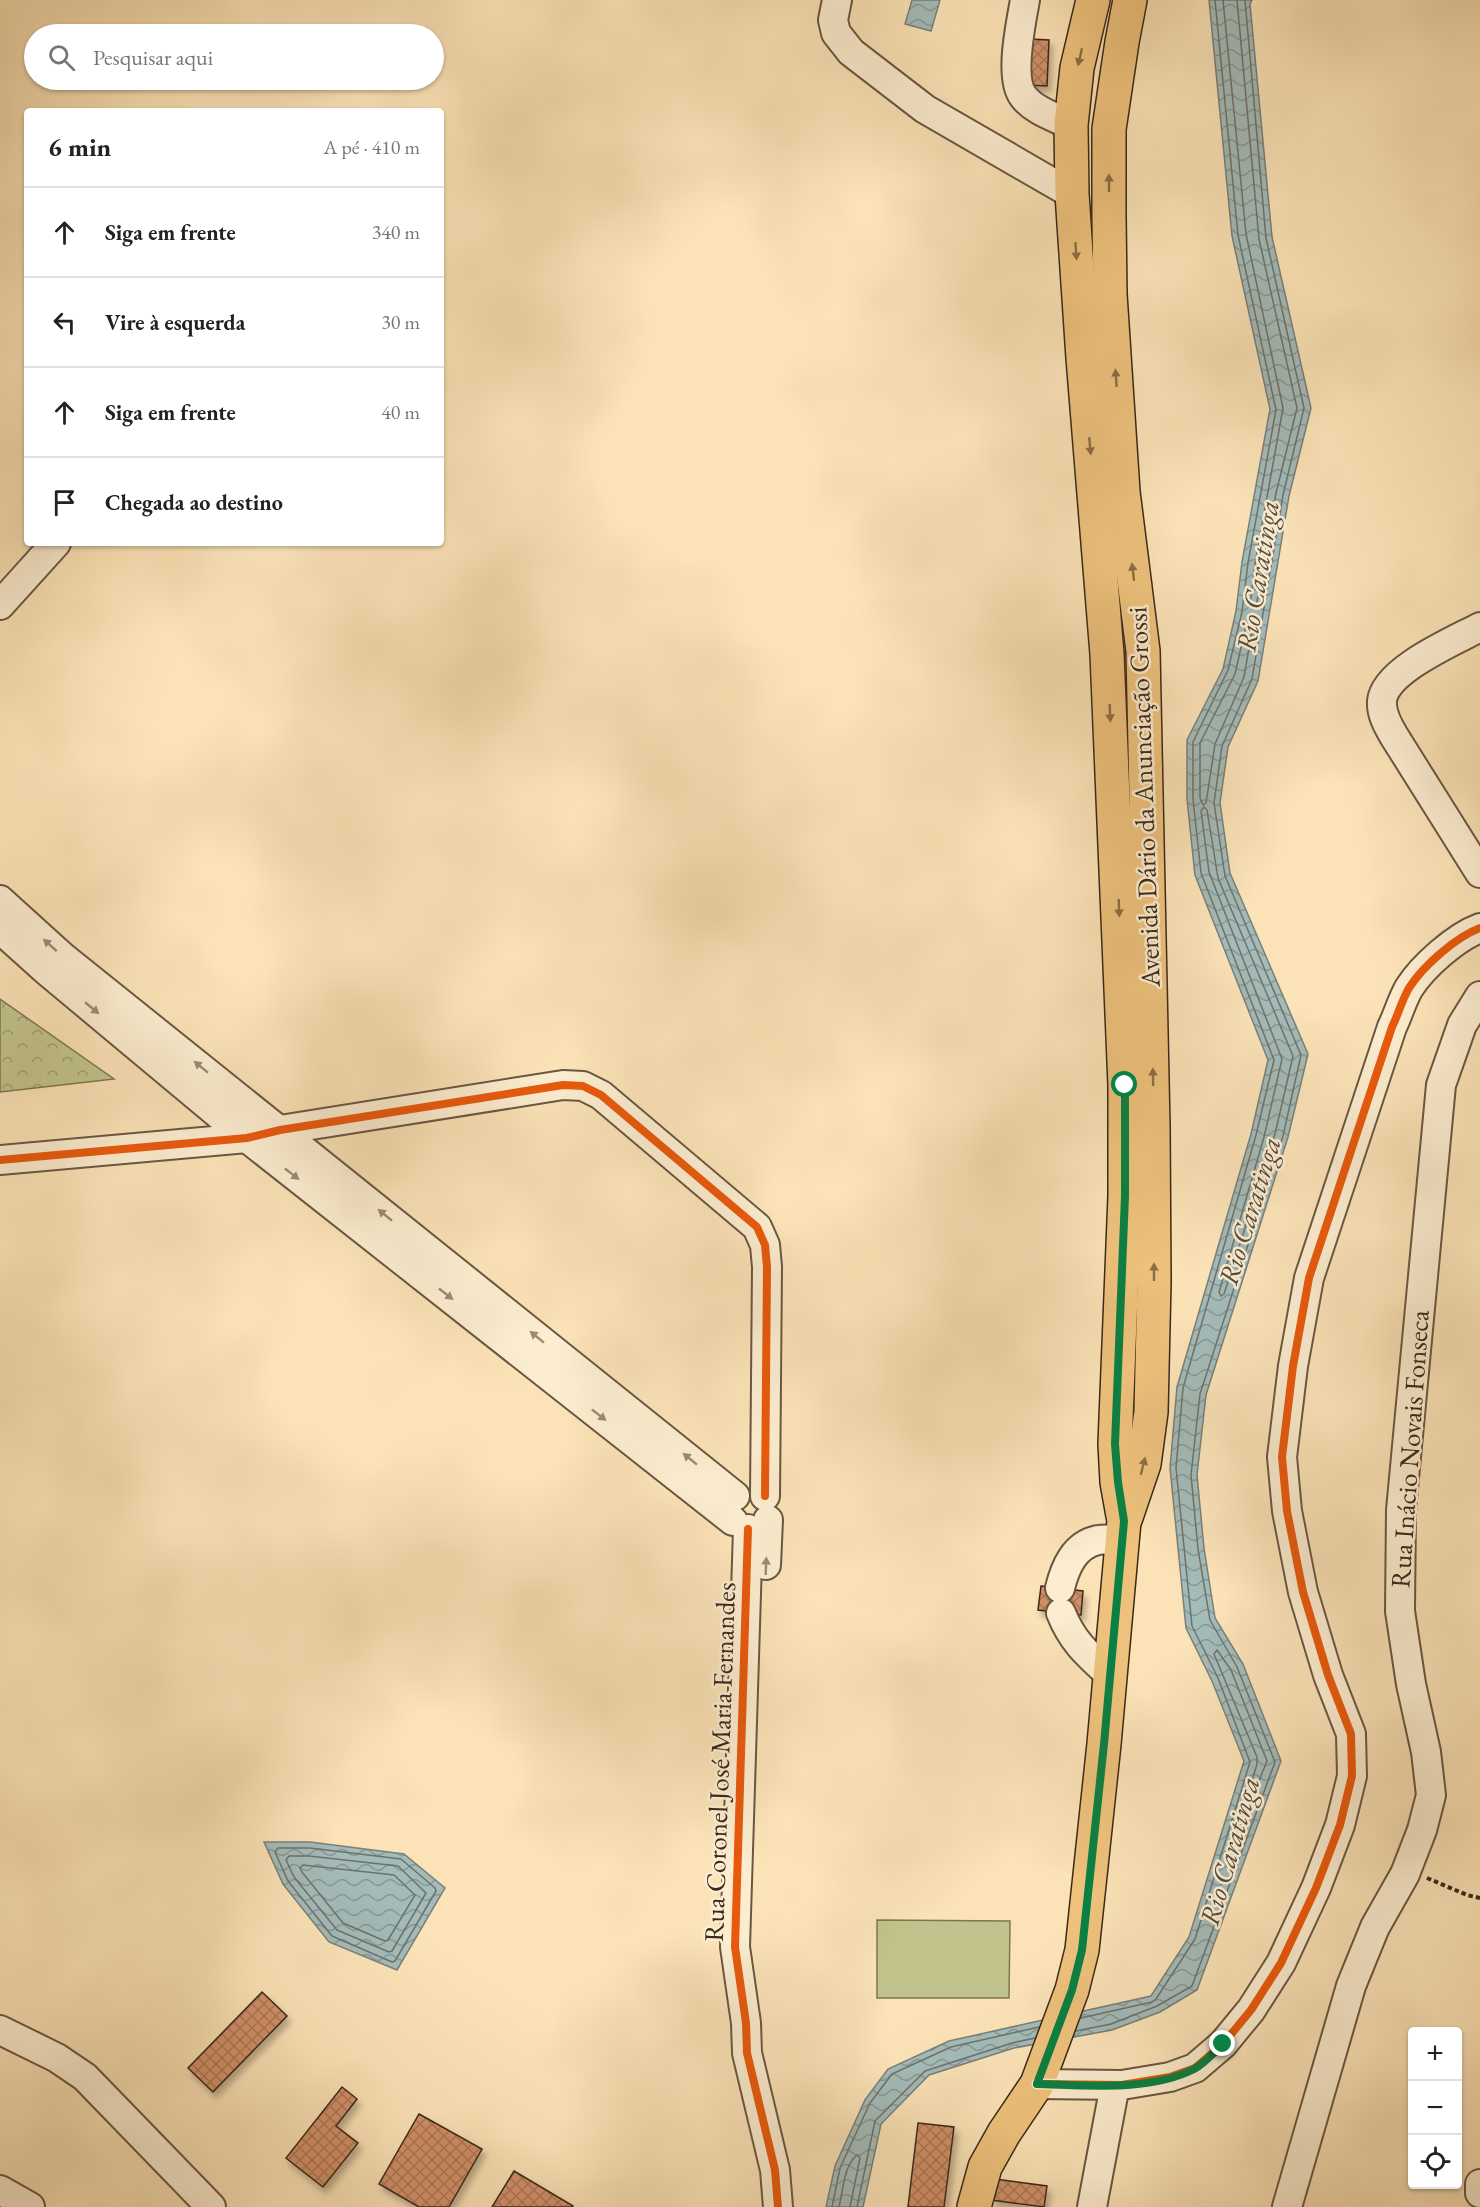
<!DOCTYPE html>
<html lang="pt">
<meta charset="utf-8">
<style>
body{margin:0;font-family:"EB Garamond",serif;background:#f6f6f6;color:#222}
.controls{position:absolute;right:18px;bottom:18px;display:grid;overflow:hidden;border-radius:6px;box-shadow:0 2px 4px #0004}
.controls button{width:54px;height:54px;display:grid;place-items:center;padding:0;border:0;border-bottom:2px solid #e0e0e0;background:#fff;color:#222;font:30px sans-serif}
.stop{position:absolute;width:18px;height:18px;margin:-14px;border:4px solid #0b8043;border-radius:50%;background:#fff}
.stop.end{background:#0b8043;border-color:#fff;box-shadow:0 2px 6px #0008}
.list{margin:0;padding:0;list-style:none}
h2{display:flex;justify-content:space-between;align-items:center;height:78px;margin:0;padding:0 24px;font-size:26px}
h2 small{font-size:20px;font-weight:400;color:#767676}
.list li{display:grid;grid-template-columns:39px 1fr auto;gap:18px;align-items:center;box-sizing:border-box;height:90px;padding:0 24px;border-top:2px solid #e0e0e0}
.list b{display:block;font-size:22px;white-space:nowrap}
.list em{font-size:20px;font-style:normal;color:#767676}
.icon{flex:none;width:33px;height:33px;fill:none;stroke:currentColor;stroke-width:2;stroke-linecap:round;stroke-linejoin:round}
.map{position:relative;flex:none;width:1480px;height:2207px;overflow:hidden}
.search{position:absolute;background:#fff;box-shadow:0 2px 4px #0004;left:24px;top:24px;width:420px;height:66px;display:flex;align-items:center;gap:15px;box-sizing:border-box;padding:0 21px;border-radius:33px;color:#767676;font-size:22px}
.panel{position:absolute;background:#fff;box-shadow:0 2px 4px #0004;left:24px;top:108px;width:420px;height:438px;border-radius:6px}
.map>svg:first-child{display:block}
.forest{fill:url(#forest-crowns);stroke:#7e7653;stroke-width:1.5}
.pitch{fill:#c2c38c;stroke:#7e7653;stroke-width:1.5}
.water{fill:url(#water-waves);stroke:#798079;stroke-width:1.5}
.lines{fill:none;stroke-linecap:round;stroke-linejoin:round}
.shore{stroke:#6e726a;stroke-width:1.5}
.building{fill:url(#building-cross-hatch);stroke:#3a281a;stroke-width:1.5;filter:url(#shadow)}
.minor-casing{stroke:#6a5741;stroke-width:32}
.major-casing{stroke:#3a281a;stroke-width:36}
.path{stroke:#3a281a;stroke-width:4;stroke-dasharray:4.5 3;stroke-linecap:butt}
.minor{stroke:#fcedd0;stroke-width:28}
.major{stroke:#eec27c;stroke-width:33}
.cycleway-casing{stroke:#fcedd0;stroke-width:11}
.cycleway{stroke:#e8590c;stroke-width:8}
.oneway{fill:#8b6d46}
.oneway2{fill:#9b8a75}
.route{stroke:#0b8043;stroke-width:8}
.labels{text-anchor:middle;stroke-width:5;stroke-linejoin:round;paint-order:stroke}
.street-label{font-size:27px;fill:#3a281a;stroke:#fcedd0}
.water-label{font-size:28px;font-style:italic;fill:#544d42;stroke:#fcedd0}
</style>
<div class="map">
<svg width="1480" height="2207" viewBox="0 0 1480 2207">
<defs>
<pattern id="forest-crowns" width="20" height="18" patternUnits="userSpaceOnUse" patternTransform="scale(1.5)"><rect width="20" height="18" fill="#c2c38c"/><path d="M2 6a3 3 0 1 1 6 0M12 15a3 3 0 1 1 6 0" fill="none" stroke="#9f9e72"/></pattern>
<pattern id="water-waves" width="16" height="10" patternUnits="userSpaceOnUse" patternTransform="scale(1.5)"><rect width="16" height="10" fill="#a3bbb9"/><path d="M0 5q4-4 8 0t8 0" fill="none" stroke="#869896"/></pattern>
<pattern id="building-cross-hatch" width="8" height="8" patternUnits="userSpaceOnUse" patternTransform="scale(1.5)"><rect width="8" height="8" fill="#d19068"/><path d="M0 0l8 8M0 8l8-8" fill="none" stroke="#ab7655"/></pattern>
<filter id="shadow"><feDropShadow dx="3.5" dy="6" stdDeviation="3" flood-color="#0004"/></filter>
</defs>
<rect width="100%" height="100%" fill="#fbe3b7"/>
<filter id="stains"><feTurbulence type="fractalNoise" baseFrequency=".00333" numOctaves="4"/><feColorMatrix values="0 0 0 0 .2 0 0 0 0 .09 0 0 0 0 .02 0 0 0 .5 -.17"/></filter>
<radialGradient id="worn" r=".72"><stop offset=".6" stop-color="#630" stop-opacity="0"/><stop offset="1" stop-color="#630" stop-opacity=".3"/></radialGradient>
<!-- forest -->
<path class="forest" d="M 0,999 L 114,1079 L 0,1092 Z"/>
<!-- pitch -->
<path class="pitch" d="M 877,1920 L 1010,1921 L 1009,1998 L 877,1998 Z"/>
<!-- water -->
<g class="water">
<path d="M 912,0 L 940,0 L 931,31 L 905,24 Z"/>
<path d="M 1209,0 L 1252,0 L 1250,4 L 1272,237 L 1311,408 L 1289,496 L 1258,681 L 1228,747 L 1220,803 L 1230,873 L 1308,1054 L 1288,1137 L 1206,1395 L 1197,1475 L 1204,1548 L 1215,1618 L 1243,1664 L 1281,1761 L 1197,1990 L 1160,2012 L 1112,2030 L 1014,2048 L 929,2075 L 881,2124 L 863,2207 L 826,2207 L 835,2166 L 865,2100 L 888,2069 L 949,2041 L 1151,1996 L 1189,1937 L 1244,1761 L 1212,1681 L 1186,1628 L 1170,1468 L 1177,1387 L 1251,1134 L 1268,1060 L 1195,875 L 1187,799 L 1187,740 L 1223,669 L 1236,611 L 1242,562 L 1270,409 L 1232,236 Z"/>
<path d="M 264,1842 L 310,1842 L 404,1854 L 445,1888 L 397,1970 L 329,1942 L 283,1884 Z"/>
</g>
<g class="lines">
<!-- shore -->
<g class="shore">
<path d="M 1223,0 L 1246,234 L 1283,408 L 1255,564 L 1250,606 L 1253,609 L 1256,607 L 1276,493 L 1297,408 L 1259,239 L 1237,0"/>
<path d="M 1252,615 L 1254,619 L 1244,677 L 1215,744 L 1206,803 L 1203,805 L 1200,798 L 1200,743 L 1235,674 L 1248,617 Z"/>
<path d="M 1204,807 L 1207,810 L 1218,878 L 1293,1056 L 1275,1134 L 1224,1294 L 1221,1296 L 1219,1292 L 1264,1137 L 1282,1059 L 1209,872 L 1201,811 Z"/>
<path d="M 1217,1650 L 1231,1670 L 1267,1761 L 1248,1808 L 1245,1804 L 1257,1764 L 1257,1757 L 1214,1654 Z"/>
<path d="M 278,1848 L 310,1848 L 401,1859 L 435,1888 L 436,1891 L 395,1961 L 392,1962 L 332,1936 L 288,1881 L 275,1852 Z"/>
<path d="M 289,1856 L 309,1856 L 398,1866 L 426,1893 L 392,1951 L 389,1952 L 337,1930 L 294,1877 L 286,1860 Z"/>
<path d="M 303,1865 L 394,1875 L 415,1895 L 388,1940 L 385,1941 L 343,1923 L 302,1872 L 300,1868 Z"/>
<path d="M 1081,2018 L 1152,2002 L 1156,1999 L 1195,1939 L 1250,1762 L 1218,1678 L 1192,1626 L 1176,1468 L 1183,1388 L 1256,1135 L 1274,1060 L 1201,873 L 1193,799 L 1193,742 L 1228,670 L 1242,612 L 1248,563 L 1276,410 L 1238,235 L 1215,0"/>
<path d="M 1076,2031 L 1111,2024 L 1157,2006 L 1192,1986 L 1275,1762 L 1237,1667 L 1210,1620 L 1198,1549 L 1191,1475 L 1200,1394 L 1283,1136 L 1301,1055 L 1225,876 L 1214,803 L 1222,746 L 1252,679 L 1283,495 L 1304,408 L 1266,238 L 1245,0"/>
<path d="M 832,2207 L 840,2168 L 870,2103 L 892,2074 L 951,2047 L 1039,2027"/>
<path d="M 839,2207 C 843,2191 844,2165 857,2155 L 860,2158 L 850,2207"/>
<path d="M 857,2207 L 875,2121 L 925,2071 L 1012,2043 L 1035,2038"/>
</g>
</g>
<!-- building -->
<g class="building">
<path d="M 1030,39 L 1049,40 L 1047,86 L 1027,85 Z"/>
<path d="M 1041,1586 L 1083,1591 L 1081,1615 L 1038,1610 Z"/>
<path d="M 262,1992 L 287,2016 L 213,2092 L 188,2068 Z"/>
<path d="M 342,2087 L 357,2099 L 336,2126 L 358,2143 L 323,2187 L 286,2158 Z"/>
<path d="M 419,2114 L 482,2149 L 449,2207 L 419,2207 L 379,2184 Z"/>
<path d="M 918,2123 L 954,2127 L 944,2207 L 908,2207 Z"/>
<path d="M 514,2171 L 573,2206 L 572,2207 L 492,2207 Z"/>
<path d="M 995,2179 L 1047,2186 L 1044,2207 L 991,2200 Z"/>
</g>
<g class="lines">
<defs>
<g id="minor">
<path d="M 837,0 L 833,20 L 836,33 L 851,52 L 925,109 L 1072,194"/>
<path d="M 1025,0 C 1021,23 1009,77 1023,96 C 1034,111 1055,117 1071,125"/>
<path d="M 0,605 L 56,543"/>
<path d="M 1480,627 C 1454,641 1385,670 1382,701 C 1381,714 1388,726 1394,736 L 1480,873"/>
<path d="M 0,900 L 64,958 L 735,1496"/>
<path d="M 0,929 L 48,972 L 247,1138 L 733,1521"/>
<path d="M 0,1160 L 247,1138 L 280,1130 L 563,1085 L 583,1086 L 601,1095 L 757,1227 L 765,1245 L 767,1267 L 765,1496"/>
<path d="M 748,1529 L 735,1947 L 746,2023 L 747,2053 L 775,2170 L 778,2207"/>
<path d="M 766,1565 L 768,1520"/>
<path d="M 1060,1588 C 1065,1568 1074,1545 1098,1540 C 1105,1539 1115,1540 1122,1540"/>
<path d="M 1061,1613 C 1072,1641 1087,1654 1109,1674"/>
<path d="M 0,2030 L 57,2058 L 85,2077 L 211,2207"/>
<path d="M 1037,2084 L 1122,2085 L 1170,2077 L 1195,2068 L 1223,2044 L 1251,2010 L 1281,1963 L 1316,1888 L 1340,1825 L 1352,1776 L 1351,1734 L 1328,1675 L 1303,1592 L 1287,1511 L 1282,1457 L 1293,1366 L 1309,1278 L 1392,1027 C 1398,1015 1402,1000 1409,988 C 1423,966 1456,937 1480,928"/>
<path d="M 1480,2184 L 1480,2193"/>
<path d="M 0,2190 L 30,2207"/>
<path d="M 1092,2207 L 1115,2085"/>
<path d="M 1287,2207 L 1351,1986 L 1375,1927 L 1405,1874 L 1422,1830 L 1431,1795 L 1426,1752 L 1411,1684 L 1400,1611 L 1401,1510 L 1441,1085 L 1462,1025 L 1480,996"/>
</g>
<g id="major">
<path d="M 1126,1517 L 1144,1464 L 1151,1412 L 1154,1282 L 1153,1127 L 1143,651 L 1123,492 L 1110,294 L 1109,216 L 1109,129 L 1122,42 L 1130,0"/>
<path d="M 974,2207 L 985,2167 L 1004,2133 L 1037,2084 L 1072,1990 L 1082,1950 L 1104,1744 L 1124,1521 L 1117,1482 L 1115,1444 L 1125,1196 L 1125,1085 L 1107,654 L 1083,358 L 1072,194 L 1071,125 L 1077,68 L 1093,0"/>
</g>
</defs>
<!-- minor casing -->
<use href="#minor" class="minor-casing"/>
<!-- major casing -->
<use href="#major" class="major-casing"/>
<!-- path -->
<path class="path" d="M 1427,1878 L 1467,1895 L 1480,1898"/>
<!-- minor -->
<use href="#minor" class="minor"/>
<!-- major -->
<use href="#major" class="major"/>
<defs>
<g id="cycleway">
<path d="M 0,1160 L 247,1138 L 280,1130 L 563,1085 L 583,1086 L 601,1095 L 757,1227 L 765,1245 L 767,1267 L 765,1496"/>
<path d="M 748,1529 L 735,1947 L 746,2023 L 747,2053 L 775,2170 L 778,2207"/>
<path d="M 1037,2084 L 1122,2085 L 1170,2077 L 1195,2068 L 1223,2044 L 1251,2010 L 1281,1963 L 1316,1888 L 1340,1825 L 1352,1776 L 1351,1734 L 1328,1675 L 1303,1592 L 1287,1511 L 1282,1457 L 1293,1366 L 1309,1278 L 1392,1027 C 1398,1015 1402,1000 1409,988 C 1423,966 1456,937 1480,928"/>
</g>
</defs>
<!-- cycleway casing -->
<use href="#cycleway" class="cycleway-casing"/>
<!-- cycleway -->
<use href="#cycleway" class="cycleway"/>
</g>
<!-- one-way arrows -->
<defs><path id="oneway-solid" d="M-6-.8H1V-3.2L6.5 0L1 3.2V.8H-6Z" transform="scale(1.5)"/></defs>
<g class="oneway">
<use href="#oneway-solid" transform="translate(1080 57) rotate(103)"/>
<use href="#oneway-solid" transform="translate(1109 183) rotate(-90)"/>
<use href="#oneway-solid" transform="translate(1076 251) rotate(86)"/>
<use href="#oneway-solid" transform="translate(1116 378) rotate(-94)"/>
<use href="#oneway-solid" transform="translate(1090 446) rotate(85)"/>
<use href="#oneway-solid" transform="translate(1133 572) rotate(-97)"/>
<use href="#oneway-solid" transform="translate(1110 713) rotate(88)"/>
<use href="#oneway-solid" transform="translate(1119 908) rotate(88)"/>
<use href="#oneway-solid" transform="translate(1153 1077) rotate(-91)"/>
<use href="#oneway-solid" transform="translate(1154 1272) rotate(-90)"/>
<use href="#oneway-solid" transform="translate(1143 1466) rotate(-76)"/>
</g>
<g class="oneway2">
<use href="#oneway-solid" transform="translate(50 945) rotate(-138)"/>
<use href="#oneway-solid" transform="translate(92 1008) rotate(40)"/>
<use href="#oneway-solid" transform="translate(201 1067) rotate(-141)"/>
<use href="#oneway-solid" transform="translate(292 1174) rotate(38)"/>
<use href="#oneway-solid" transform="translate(385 1215) rotate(-141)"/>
<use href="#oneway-solid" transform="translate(446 1294) rotate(38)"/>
<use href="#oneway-solid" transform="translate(537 1337) rotate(-141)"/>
<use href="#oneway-solid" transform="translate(599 1415) rotate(38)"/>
<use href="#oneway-solid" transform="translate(690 1459) rotate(-141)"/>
<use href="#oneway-solid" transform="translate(766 1566) rotate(-88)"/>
</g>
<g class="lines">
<!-- route -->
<path class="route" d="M 1125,1085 L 1125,1196 L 1115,1444 L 1118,1482 L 1124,1521 L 1104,1744 L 1082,1950 L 1072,1990 L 1037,2084 C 1086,2085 1149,2092 1194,2069 C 1205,2063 1214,2052 1223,2044"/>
</g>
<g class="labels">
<!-- street labels -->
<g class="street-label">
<text transform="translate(1144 797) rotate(-92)" y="9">Avenida Dário da Anunciação Grossi</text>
<text transform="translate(1410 1449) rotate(-86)" y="9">Rua Inácio Novais Fonseca</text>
<text transform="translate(720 1762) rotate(-88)" y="9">Rua Coronel José Maria Fernandes</text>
</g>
<!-- water labels -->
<g class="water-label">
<text transform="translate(1257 576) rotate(-81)" y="10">Rio Caratinga</text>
<text transform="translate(1249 1211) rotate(-73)" y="10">Rio Caratinga</text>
<text transform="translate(1229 1851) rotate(-74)" y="10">Rio Caratinga</text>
</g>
</g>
<rect width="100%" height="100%" filter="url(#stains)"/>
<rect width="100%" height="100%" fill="url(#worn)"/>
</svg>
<div class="controls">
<button>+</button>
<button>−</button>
<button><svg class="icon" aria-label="locate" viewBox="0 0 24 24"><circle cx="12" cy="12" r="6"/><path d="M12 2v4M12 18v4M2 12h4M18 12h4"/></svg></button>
</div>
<div class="stop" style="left:1125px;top:1085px"></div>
<div class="stop end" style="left:1223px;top:2044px"></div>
<div class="search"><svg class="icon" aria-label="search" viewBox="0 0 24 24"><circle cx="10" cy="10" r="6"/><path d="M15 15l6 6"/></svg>Pesquisar aqui</div>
<section class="panel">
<h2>6 min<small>A pé · 410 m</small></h2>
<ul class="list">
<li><svg class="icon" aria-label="ahead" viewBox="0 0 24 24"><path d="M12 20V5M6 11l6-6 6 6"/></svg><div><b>Siga em frente</b></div><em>340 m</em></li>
<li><svg class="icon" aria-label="left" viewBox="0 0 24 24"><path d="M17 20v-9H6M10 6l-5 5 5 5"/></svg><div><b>Vire à esquerda</b></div><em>30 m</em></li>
<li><svg class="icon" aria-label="ahead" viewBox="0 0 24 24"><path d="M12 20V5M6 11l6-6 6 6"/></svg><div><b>Siga em frente</b></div><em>40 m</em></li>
<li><svg class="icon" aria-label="arrive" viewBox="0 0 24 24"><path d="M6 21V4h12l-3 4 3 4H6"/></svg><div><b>Chegada ao destino</b></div></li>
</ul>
</section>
</div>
